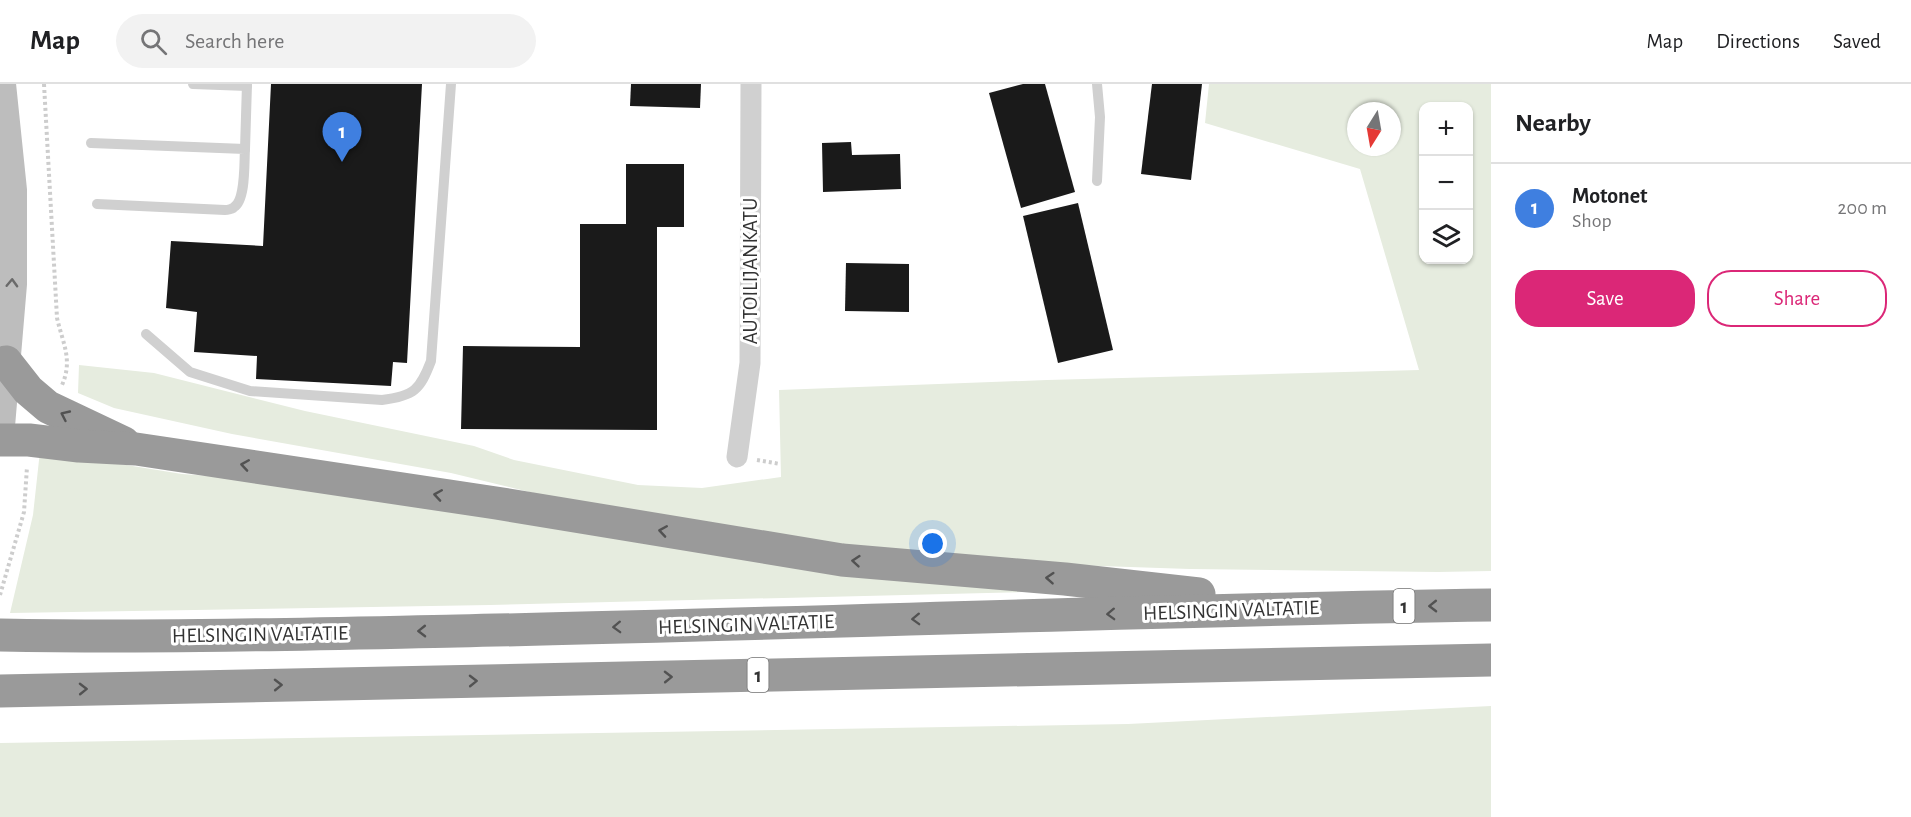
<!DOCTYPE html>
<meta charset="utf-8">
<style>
body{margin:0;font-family:"Alegreya Sans",sans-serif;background:#f2f2f2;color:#202124}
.controls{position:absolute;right:18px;top:18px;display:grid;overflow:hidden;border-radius:12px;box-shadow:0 2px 4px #0004}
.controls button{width:54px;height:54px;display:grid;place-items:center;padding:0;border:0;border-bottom:2px solid #e0e0e0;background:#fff;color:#202124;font:30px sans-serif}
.compass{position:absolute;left:1347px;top:18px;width:54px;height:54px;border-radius:50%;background:#fff;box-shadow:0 2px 4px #0004;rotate:191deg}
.you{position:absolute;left:933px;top:460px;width:21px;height:21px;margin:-15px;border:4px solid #fff;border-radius:50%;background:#1a73e8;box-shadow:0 0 0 9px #1a73e833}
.badge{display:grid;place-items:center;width:39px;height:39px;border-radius:50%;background:#db2777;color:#fff;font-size:20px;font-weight:700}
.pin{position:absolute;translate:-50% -50px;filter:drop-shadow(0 2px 3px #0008)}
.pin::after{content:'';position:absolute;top:32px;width:21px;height:18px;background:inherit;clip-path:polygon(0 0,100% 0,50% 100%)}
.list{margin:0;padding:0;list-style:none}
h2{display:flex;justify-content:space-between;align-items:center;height:78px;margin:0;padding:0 24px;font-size:26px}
h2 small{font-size:20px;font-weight:400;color:#757577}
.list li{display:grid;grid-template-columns:39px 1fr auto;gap:18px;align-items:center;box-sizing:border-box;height:90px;padding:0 24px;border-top:2px solid #e0e0e0}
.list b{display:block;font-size:22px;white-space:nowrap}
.list p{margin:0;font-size:20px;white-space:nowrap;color:#757577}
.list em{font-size:20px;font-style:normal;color:#757577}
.actions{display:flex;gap:12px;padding:18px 24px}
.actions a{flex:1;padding:14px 0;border:2px solid #db2777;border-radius:24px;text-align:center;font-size:21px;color:#db2777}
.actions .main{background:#db2777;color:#fff}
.icon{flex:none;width:33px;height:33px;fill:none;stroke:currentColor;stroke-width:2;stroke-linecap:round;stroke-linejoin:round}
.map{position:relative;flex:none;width:1491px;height:733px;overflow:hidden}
header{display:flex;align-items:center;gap:36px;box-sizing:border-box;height:84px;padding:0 30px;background:#fff;border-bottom:2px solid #e0e0e0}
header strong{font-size:28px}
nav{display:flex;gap:33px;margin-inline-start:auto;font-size:21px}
.search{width:420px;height:54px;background:#f2f2f2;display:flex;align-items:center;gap:15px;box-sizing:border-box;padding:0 21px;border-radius:33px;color:#757577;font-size:22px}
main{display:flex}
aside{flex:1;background:#fff}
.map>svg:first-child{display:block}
.green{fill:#e6ecdf;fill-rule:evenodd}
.building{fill:#1a1a1a}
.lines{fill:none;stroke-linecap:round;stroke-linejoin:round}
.path{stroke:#cdcdcd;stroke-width:4;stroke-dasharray:3 3;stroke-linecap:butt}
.service{stroke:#d0d0d0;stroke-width:10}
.minor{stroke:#d0d0d0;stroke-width:21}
.secondary{stroke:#bdbdbd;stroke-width:30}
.motorway{stroke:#9a9a9a;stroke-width:33}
.oneway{stroke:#6a6a6a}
.oneway2{stroke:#525252}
.labels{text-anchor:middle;stroke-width:6;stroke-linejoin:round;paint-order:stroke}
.shield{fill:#fff;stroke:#707070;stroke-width:1.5}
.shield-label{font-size:20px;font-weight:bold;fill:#333}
.street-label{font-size:21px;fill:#333;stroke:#fff}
</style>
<header>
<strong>Map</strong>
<div class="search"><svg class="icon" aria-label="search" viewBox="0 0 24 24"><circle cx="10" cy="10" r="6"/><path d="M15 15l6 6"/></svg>Search here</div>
<nav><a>Map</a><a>Directions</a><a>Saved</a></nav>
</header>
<main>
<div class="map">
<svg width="1491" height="733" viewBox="0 0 1491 733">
<rect width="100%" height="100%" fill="#fff"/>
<!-- green -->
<g class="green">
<path d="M 1209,0 L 1491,0 L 1491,487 L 1438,488 L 1190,485 L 1040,480 L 817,460 L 599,425 L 451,389 L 232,350 L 114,324 L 78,309 L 79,281 L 154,289 L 305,327 L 474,362 L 514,376 L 638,401 L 702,404 L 781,393 L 779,306 L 1047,296 L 1419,286 L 1360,85 L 1205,39 ZM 1424,22 L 1468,22 L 1468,176 L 1424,176 ZM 1356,27 L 1392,27 L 1392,63 L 1356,63 Z"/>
<path d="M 40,367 L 182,390 L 310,399 L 1024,508 L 490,521 L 10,529 L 33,431 Z"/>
<path d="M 1491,622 L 1491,733 L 0,733 L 0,659 L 1128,640 Z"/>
</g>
<!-- building -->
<g class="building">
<path d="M 271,0 L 422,0 L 407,279 L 393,278 L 391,302 L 256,295 L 257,272 L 194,268 L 197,228 L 166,224 L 171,157 L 263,162 Z"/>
<path d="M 631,0 L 701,0 L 700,24 L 630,22 Z"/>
<path d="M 1023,0 L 1045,0 L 1075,108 L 1021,124 L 989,9 Z"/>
<path d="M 1152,0 L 1202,0 L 1191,96 L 1141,90 Z"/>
<path d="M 851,58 L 852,71 L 900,70 L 901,105 L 823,108 L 822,59 Z"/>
<path d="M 626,80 L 684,80 L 684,143 L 657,143 L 657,346 L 461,345 L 463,262 L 580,263 L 580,140 L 626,140 Z"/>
<path d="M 1078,119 L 1113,266 L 1058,279 L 1023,132 Z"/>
<path d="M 846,179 L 909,180 L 909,228 L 845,227 Z"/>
</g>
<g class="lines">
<!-- path -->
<g class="path">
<path d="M 44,0 L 57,234 C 63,260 73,276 62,301"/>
<path d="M 757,376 L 780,380"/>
<path d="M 0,511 L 24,428 L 27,383"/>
</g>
<!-- service -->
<g class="service">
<path d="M 193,0 L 247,2"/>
<path d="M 1097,0 L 1100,33 L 1097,97"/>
<path d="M 91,59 L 245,65 C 244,78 246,116 234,123 C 233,125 227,126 225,126 L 97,120"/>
<path d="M 245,65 L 247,0"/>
<path d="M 146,250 L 190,288 L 250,307 L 382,316 C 414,312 420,306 431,277 L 451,0"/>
</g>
<!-- minor -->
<path class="minor" d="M 737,373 L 750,279 L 751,0"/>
<!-- secondary -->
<path class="secondary" d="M 0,342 L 12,200 L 12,106 L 1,0"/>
<!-- motorway -->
<g class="motorway">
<path d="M 6,278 L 28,306 L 48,323 L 124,359"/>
<path d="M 0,356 L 29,356 L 79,362 L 136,365 L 496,419 L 842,476 L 1065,495 L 1199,510"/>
<path d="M 0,551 C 152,554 305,550 457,547 C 802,540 1146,526 1491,521"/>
<path d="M 0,607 L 1491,576"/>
</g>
</g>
<!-- one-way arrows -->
<defs><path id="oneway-chevron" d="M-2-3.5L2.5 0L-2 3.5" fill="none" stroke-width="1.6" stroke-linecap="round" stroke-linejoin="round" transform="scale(1.5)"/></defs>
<use class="oneway" href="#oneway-chevron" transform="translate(12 199) rotate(-88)"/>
<g class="oneway2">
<use href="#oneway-chevron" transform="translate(65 331) rotate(-155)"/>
<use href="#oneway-chevron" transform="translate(245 381) rotate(-171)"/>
<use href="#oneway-chevron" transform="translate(438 411) rotate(-171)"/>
<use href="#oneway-chevron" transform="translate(663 447) rotate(-171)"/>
<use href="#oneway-chevron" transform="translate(856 477) rotate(-175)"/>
<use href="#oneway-chevron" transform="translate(1050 494) rotate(-176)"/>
<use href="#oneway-chevron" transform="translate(1433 522) rotate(179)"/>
<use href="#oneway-chevron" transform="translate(1111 530) rotate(178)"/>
<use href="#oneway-chevron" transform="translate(916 535) rotate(178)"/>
<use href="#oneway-chevron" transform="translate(617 543) rotate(178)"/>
<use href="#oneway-chevron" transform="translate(422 547) rotate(179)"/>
<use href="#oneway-chevron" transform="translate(668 593) rotate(-1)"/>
<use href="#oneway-chevron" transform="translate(473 597) rotate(-1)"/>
<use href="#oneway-chevron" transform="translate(278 601) rotate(-1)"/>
<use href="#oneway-chevron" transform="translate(83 605) rotate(-1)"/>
</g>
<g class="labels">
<!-- shield labels -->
<g class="shield">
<rect x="1393.5" y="505" width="21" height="34" rx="4.5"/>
<rect x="747.5" y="574" width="21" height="34" rx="4.5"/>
</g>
<g class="shield-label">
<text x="1404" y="529">1</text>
<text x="758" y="598">1</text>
</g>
<!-- street labels -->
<g class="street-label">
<text transform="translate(750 187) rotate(-90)" y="7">AUTOILIJANKATU</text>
<text transform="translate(1231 526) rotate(-2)" y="7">HELSINGIN VALTATIE</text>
<text transform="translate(746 540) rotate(-2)" y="7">HELSINGIN VALTATIE</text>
<text transform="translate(260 550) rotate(-1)" y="7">HELSINGIN VALTATIE</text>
</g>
</g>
</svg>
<div class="controls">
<button>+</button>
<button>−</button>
<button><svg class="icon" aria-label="layers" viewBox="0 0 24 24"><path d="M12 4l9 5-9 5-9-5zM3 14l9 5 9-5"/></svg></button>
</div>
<svg class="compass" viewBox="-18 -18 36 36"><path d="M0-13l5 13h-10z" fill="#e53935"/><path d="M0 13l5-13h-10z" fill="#757577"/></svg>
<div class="you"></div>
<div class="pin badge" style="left:342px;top:78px;background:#3f7fe0">1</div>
</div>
<aside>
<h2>Nearby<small></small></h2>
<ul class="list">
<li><span class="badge" style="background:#3f7fe0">1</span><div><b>Motonet</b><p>Shop</p></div><em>200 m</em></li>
</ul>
<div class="actions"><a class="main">Save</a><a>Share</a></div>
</aside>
</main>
